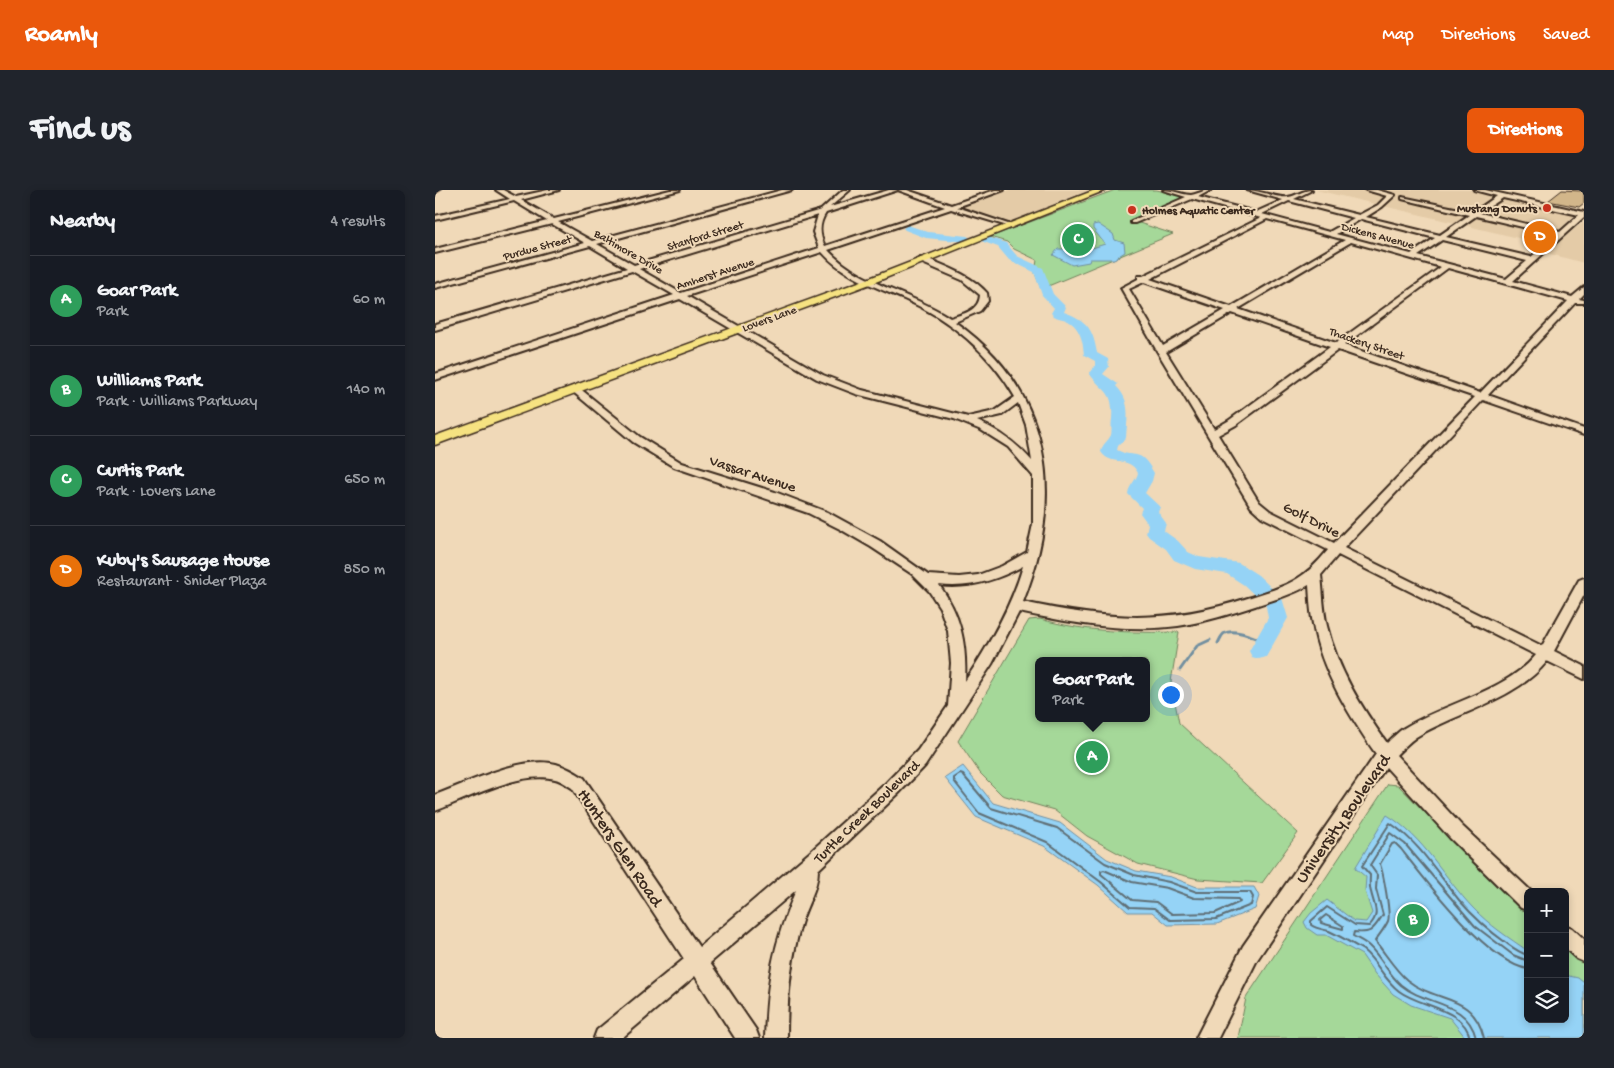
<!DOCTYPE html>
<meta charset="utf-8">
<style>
body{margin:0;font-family:"Gochi Hand",sans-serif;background:#20242c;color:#f1f3f6}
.controls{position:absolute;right:15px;bottom:15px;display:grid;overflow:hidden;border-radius:8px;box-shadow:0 2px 8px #0003}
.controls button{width:45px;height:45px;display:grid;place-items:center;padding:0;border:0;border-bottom:1px solid #363941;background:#171b24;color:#f1f3f6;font:25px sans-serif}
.you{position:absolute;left:735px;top:504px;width:18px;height:18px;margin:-12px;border:4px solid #fff;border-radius:50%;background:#1a73e8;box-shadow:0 0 0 8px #1a73e833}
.badge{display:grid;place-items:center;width:32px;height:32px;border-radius:50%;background:#ea580c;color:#fff;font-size:16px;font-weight:700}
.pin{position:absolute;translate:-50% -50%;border:2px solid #fff;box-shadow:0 1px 5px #0006}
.popup{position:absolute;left:600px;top:467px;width:115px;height:65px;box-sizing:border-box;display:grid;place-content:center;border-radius:8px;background:#171b24;filter:drop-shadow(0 1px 4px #0005);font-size:16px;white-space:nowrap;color:#9ea1a6}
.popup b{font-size:19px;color:#f1f3f6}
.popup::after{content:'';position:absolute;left:50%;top:100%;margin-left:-10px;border:10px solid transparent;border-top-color:#171b24}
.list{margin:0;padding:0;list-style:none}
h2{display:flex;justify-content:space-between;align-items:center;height:65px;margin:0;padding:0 20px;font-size:21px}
h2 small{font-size:16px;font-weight:400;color:#9ea1a6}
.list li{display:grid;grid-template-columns:32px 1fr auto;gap:15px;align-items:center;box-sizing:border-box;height:90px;padding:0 20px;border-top:1px solid #363941}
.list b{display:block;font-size:19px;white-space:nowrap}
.list p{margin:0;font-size:16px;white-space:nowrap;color:#9ea1a6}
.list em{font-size:16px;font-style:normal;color:#9ea1a6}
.icon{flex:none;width:28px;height:28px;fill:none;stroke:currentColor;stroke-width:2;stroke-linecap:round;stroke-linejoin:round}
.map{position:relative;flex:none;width:1149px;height:848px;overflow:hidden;border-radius:8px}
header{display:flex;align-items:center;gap:30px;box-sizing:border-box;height:70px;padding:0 25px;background:#ea580c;color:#fff}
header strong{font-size:24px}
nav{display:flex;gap:28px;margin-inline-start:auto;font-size:18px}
.intro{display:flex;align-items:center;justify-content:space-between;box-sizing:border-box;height:120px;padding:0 30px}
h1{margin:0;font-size:35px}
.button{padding:12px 22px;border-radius:8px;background:#ea580c;color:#fff;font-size:18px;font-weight:700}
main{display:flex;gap:30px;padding:0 30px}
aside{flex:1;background:#171b24;border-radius:8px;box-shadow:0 2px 8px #0003}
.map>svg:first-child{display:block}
.built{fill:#e4cba7}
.green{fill:#a5d899;stroke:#70815c;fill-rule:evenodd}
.water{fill:#95d3f6;stroke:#718fa0}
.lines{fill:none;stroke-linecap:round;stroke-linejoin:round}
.shore{stroke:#5f6e74;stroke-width:2}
.stream{stroke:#718fa0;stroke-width:3}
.river{fill:#95d3f6;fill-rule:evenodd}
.building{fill:#d2b68a;stroke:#3b2a1e}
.minor-casing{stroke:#3b2a1e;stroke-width:4}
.major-casing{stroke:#3b2a1e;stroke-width:3}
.minor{fill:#f0d9b8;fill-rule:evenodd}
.major{fill:#f6e281;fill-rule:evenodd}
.poi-dot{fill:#c8321e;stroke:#f0d9b8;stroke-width:2}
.labels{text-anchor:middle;stroke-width:4;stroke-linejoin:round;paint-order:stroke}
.far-poi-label{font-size:12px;font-weight:bold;fill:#3b2a1e;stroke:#f0d9b8;text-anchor:end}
.far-street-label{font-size:12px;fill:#3b2a1e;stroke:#f0d9b8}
.street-label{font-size:15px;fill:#3b2a1e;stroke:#f0d9b8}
.near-street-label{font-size:18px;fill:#3b2a1e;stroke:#f0d9b8}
</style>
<header>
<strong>Roamly</strong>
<nav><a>Map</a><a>Directions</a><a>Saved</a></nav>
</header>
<div class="intro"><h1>Find us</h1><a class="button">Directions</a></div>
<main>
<aside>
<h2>Nearby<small>4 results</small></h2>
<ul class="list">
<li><span class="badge" style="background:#2e9e5b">A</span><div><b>Goar Park</b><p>Park</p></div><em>60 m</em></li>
<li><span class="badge" style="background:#2e9e5b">B</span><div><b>Williams Park</b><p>Park · Williams Parkway</p></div><em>140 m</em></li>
<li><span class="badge" style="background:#2e9e5b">C</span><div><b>Curtis Park</b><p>Park · Lovers Lane</p></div><em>650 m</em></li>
<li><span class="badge" style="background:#e8710a">D</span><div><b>Kuby's Sausage House</b><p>Restaurant · Snider Plaza</p></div><em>850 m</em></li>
</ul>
</aside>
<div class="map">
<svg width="1149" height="848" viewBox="0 0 1149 848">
<rect width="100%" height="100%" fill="#f0d9b8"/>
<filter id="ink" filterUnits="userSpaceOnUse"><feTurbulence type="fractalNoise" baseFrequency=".02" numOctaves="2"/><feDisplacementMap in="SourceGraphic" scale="10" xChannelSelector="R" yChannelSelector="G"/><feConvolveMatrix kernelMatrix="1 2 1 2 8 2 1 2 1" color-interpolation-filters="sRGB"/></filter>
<g filter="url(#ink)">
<!-- built -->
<g class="built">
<path d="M 575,0 L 654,0 L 572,33 L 526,17 Z"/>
<path d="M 881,0 L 1036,0 L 1141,24 L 1109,54 Z"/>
<path d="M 1149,33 L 1149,73 L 1111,63 L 1143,36 Z"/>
</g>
<!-- green -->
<g class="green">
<path d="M 680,0 L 722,0 L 749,7 L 695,30 L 738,44 L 606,99 L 600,83 L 602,70 L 579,59 L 572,52 L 555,47 Z"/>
<path d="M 605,429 C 650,442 697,443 744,442 L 736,492 L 744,533 L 863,643 L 827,693 L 763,689 L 703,674 L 652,646 L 619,620 L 567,605 L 545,583 L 523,551 L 594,430 ZM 603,471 L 711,471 L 711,528 L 603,528 Z"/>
<path d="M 953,594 L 963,595 L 1022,655 L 1093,720 L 1093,829 L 1130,829 L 1130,755 L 1149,772 L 1149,848 L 803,848 L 811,808 Z"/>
</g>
<!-- water -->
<g class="water">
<path d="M 663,34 L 678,44 L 680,50 L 689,53 L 690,62 L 679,69 L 655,69 L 654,72 L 637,75 L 618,65 L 623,59 L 654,59 L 670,54 L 658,39 L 658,35 Z"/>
<path d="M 528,576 L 558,613 L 625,633 L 672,669 L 701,681 L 736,687 L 762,697 L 819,697 L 824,706 L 820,719 L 782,734 L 733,735 L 717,722 L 693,722 L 663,695 L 609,656 L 541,627 L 510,588 Z"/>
<path d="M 952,625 C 989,647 1009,688 1038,718 C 1054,735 1074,748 1093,761 L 1093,829 L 1130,829 L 1130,785 L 1143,788 L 1149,793 L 1149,848 L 1031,848 L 1015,828 L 976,815 L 958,804 L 940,784 L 927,765 L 891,745 L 882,745 L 872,738 L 869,732 L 876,723 L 892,710 L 919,731 L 931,732 L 937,723 L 930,701 L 931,687 L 920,678 Z"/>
</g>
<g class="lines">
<!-- shore -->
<g class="shore">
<path d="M 525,584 L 528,585 L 556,618 L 622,638 L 670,673 L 699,685 L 734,692 L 762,702 L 815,702 L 818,707 L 816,715 L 781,729 L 735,730 L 719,718 L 695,717 L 666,692 L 612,652 L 544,623 L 519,591 L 519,588 Z"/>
<path d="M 669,680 L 697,692 L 732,698 L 759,708 L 803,709 L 805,712 L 780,723 L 737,724 L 721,712 L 697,710 L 666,684 L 666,681 Z"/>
<path d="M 891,725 L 908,736 L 908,739 L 886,733 L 885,730 Z"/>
<path d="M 1035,848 C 1029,818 985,817 964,801 C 949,790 942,771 928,760 C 918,754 905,746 894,741 C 887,739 882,739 876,735 L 876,731 L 892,717 L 920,735 L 934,736 C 946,724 939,716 936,702 C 934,697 935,690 935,685 L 927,676 L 955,633 C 985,653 1002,683 1024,710 C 1038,726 1053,740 1070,752 C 1077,757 1084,763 1093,765"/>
<path d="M 1041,848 C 1032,810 991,816 966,795 C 953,784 946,767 934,756 C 930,752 923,749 918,746 L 919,742 C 938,744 938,739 948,725 L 941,699 L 942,685 L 935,675 L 955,643 L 970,654 L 1040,736 L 1078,765 L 1093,771"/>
<path d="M 1049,848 C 1038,802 1002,814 972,790 C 960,780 950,763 940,751 C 944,745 950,738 953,731 C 956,724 948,682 945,674 L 957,654 L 960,653 L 966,659 C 991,691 1053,773 1093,779"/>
</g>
<!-- stream -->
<g class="stream">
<path d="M 783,453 C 785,450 786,445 790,443 C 800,438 820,448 830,451"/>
<path d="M 745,480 L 762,456 L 775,450"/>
</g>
<!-- river -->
<g class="river">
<path d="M 473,35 L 493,42 L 532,46 L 537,49 L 532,52 L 491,48 L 470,40 L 468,38 Z"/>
<path d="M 550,46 L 571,53 L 582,66 L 608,78 L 618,104 L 631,117 L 629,122 C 652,130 658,139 662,163 L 673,169 L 674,177 L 668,184 L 683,194 L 681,196 C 697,212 692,228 691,248 L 683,256 L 682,260 C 701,270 704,256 719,283 L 717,291 L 710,303 L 725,317 L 723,322 L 731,333 L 729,341 L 743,351 L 753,362 L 764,367 L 804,373 L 823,385 L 847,408 L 853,428 L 831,467 L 824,469 L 817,467 L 814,461 L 833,428 L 831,416 L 809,395 L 792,384 L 760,379 L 739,370 L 731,359 L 714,347 L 711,343 L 713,334 L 705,323 L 707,318 L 693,304 C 694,295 701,291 703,283 C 694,265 676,277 666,262 C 668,252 673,252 676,245 C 677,241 676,234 677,229 C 679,199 668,203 654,183 L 660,176 L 660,171 L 649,165 C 648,151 645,136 631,130 C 625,128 620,128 616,123 L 619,118 L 607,105 L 599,82 L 574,70 L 563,57 L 546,51 L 545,49 Z"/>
</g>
</g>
<!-- building -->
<path class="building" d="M 1127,0 L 1149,1 L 1149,13 L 1144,17 L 1113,11 Z"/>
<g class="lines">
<defs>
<g id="minor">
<path d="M 0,0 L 4,0 L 0,2 Z"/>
<path d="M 61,0 L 68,0 L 81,7 L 113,0 L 124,0 L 86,10 L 119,29 L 235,0 L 245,0 L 123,32 L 157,51 L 347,0 L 357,0 L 162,54 L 199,75 L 386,20 L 408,0 L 415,0 L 395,17 L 454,0 L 463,0 L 391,23 C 384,33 384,45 390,56 L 510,17 L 463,0 L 472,0 L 516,15 L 560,0 L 569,0 L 522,17 L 576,35 L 576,37 L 516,19 L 393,60 C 425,95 476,102 515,128 C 528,124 544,121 545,105 L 527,90 L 485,72 L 485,68 L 491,68 C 512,77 536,85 552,103 L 553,111 L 545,121 L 520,132 C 618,201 630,306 588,412 C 672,430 730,435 813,408 C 851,396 867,392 893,360 L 827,327 L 816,317 L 722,161 L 686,98 L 703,89 L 703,86 L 708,86 L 826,28 L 757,9 L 700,33 L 696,33 L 696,31 L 751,7 L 728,0 C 737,0 749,5 756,5 C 763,4 768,0 776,0 L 763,7 L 821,22 L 848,10 L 812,0 C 824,0 844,9 853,7 C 862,6 867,0 877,0 L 859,9 L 924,25 L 943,15 L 952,6 L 931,0 L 942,0 L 960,5 L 947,17 L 931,27 L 1005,45 L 1034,25 L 967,9 L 967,7 L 1039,22 L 1062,6 L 1039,0 L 1050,0 L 1149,22 L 1149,27 L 1078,91 L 1137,107 L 1149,97 L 1149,104 L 1144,109 L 1149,110 L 1149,113 L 1140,113 L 1053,205 L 1149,239 L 1149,245 L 1048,210 L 909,358 L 1107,456 L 1144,390 L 1149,388 L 1149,405 L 1119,461 L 1149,476 L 1149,489 L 1112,471 C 1083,509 1021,523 981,547 C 974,552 967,559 961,565 L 1027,636 L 1097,702 L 1093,702 L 1093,720 L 1086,718 L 1015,648 L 951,577 L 822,770 L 783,848 L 761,848 L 808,756 L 941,564 C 914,525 886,481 878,434 C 875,421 875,408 874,395 C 857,405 838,410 820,416 C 795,424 770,432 743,436 C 690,443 636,433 584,422 L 557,474 L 490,576 L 463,604 L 383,680 C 383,699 371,715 366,734 C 355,772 352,809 352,848 L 330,848 C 332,790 338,754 361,700 L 275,773 L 321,840 L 324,848 L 300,848 L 260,786 L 187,848 L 159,848 L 162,840 L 249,769 L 137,598 C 132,595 126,590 120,589 C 85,580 32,609 0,621 L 0,605 C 33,593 86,565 121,574 C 131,577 140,582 149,588 L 264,757 L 374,663 L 451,593 L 483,560 L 513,516 L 516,473 L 513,441 L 505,418 L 494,401 L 477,384 L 436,357 L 405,339 L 373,323 L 239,277 L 198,252 L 137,201 L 137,197 L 143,197 L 205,247 L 247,273 L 340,302 L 392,322 L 445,351 L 493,385 L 524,387 L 543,385 L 567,376 L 592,362 L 598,334 L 598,286 L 573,257 L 546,240 L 519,229 L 421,204 L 382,189 L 245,109 L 0,190 L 0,184 L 239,105 L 197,81 L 0,140 L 0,134 L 192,78 L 155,56 L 0,98 L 0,94 L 150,53 L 117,34 L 0,63 L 0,59 L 112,31 L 79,11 L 0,30 L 0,26 L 75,9 ZM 1068,8 L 1144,25 L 1125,42 L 1045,23 ZM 854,11 L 919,28 L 894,42 L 827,24 ZM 383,25 L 378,42 L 384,58 L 246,103 L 204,79 ZM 1041,26 L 1122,45 L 1096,67 L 1011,47 ZM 832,29 L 910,50 L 796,117 L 715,89 ZM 926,29 L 1000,48 L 976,64 L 901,44 ZM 1007,50 L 1092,71 L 1071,89 L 983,66 ZM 916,52 L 1006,77 L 901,153 L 803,119 ZM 387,62 C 409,87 439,96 469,109 C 515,129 555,163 580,207 L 560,221 L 533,227 L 427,200 L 388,185 L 252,106 ZM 1013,78 L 1133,111 L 1045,203 L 909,155 ZM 709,92 L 790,120 L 728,156 L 694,99 ZM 797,123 L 895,157 L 793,231 L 779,239 L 731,162 ZM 903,160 L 1040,207 L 899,353 L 835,321 L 824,312 L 783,245 L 801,235 ZM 583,213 L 591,235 L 597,271 C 581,253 564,240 542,231 L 567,225 ZM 903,365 L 1101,465 C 1072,501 1008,514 969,538 C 963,542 957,548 952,553 C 926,517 903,480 892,436 C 888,420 888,402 886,385 ZM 588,376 C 576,417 554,455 530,491 C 532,455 526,424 504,395 C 534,399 562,390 588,376 Z"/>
<path d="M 1130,735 L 1137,738 L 1149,749 L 1149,772 L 1142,769 L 1130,758 Z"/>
</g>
<path id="major" d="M 660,0 L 671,0 L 438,93 L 0,255 L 0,246 L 432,89 Z"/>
</defs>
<!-- minor casing -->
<use href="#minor" class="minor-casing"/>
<!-- major casing -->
<use href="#major" class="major-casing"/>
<!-- minor -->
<use href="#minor" class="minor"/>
<!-- major -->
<use href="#major" class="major"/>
</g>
</g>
<!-- markers -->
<g class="poi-dot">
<circle cx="1112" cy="18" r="5"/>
<circle cx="697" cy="20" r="5"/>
</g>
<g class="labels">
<!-- far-poi labels -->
<g class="far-poi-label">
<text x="1102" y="22">Mustang Donuts</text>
<text x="707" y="24" text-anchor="start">Holmes Aquatic Center</text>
</g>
<!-- far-street labels -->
<g class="far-street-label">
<text transform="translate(270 45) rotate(-17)" y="4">Stanford Street</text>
<text transform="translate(943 45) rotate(15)" y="4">Dickens Avenue</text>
<text transform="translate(102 57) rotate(-15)" y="4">Purdue Street</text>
<text transform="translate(194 61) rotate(30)" y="4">Baltimore Drive</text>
<text transform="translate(280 83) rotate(-18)" y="4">Amherst Avenue</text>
<text transform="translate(334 128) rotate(-20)" y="4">Lovers Lane</text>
<text transform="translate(932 153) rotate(19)" y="4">Thackery Street</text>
</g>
<!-- street labels -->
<g class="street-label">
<text transform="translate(318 283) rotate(18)" y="5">Vassar Avenue</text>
<text transform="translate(877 329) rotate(27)" y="5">Golf Drive</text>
<text transform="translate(431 621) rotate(-44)" y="5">Turtle Creek Boulevard</text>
</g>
<!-- near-street labels -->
<g class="near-street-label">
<text transform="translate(907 628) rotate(-55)" y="6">University Boulevard</text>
<text transform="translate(186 657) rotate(56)" y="6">Hunters Glen Road</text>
</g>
</g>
</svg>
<div class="controls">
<button>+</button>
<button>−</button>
<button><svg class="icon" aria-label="layers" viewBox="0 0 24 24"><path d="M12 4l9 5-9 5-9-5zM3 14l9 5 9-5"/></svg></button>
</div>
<div class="you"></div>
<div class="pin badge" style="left:657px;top:567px;background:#2e9e5b">A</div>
<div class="popup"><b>Goar Park</b>Park</div>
<div class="pin badge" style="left:978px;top:730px;background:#2e9e5b">B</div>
<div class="pin badge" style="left:643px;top:50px;background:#2e9e5b">C</div>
<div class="pin badge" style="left:1105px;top:47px;background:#e8710a">D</div>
</div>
</main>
